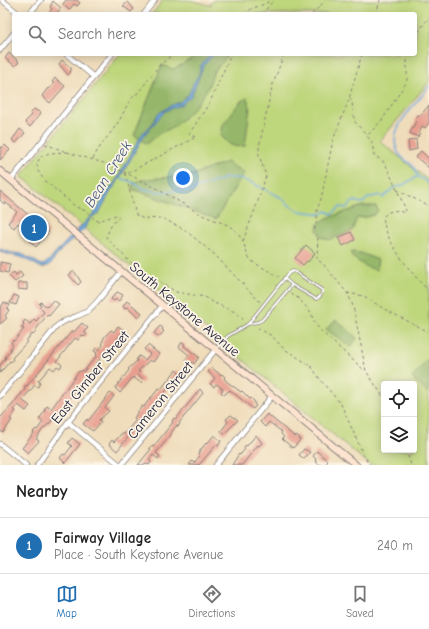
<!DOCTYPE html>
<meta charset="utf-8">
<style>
body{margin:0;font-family:"Comic Neue",sans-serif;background:#f6f6f6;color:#222}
.controls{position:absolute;right:12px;bottom:12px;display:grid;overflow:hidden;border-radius:4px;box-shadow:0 2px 10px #0003}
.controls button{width:36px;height:36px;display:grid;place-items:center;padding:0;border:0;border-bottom:1px solid #e0e0e0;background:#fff;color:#222;font:20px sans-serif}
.you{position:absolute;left:183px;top:178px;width:14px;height:14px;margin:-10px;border:3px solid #fff;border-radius:50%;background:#1a73e8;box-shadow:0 0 0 6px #1a73e833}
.badge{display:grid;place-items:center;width:26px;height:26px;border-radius:50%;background:#1f6fb2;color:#fff;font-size:13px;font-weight:700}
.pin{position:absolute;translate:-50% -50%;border:2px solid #fff;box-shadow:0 1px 4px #0006}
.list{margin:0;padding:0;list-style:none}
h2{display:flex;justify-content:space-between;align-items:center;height:52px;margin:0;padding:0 16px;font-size:17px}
h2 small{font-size:13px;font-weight:400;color:#767676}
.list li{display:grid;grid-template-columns:26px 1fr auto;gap:12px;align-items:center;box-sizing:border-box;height:56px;padding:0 16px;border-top:1px solid #e0e0e0}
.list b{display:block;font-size:15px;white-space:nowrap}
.list p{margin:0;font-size:13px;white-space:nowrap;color:#767676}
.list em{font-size:13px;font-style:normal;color:#767676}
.icon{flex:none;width:22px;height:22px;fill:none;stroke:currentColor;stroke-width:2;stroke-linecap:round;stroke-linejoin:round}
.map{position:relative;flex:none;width:429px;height:465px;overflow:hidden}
.search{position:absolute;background:#fff;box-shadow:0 2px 10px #0003;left:12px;right:12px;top:12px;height:44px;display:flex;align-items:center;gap:10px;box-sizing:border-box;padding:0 14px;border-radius:4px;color:#767676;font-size:15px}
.sheet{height:108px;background:#fff}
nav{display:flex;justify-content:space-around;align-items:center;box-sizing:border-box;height:56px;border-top:1px solid #e0e0e0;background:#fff;font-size:11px;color:#767676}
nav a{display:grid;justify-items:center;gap:2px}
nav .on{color:#1f6fb2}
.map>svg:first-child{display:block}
.green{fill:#bed67b;stroke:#707c5b;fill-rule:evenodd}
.forest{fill:#96b76b;stroke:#5c6c53}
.water{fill:#6ea9df;stroke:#48668d}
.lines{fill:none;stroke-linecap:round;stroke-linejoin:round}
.stream{stroke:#6ea9df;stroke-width:1.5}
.building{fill:#e79e8f}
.service-casing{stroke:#887f7a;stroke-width:3.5}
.minor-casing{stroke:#887f7a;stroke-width:6}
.secondary-casing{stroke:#887f7a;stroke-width:8}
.path{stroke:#887f7a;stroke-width:1;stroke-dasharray:3 3;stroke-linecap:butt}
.service{stroke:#fff;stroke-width:2}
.minor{stroke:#fff;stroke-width:4.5}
.secondary{stroke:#fde4d0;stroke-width:6}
.labels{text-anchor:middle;stroke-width:3.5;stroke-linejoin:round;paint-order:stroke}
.street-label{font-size:14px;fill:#22223b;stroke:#fcf5e5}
.water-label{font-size:15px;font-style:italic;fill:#40587d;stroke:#fcf5e5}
</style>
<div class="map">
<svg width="429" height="465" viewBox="0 0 429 465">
<rect width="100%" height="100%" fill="#fcf5e5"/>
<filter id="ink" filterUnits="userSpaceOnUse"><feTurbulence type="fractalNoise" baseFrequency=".025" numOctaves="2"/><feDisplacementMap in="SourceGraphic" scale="8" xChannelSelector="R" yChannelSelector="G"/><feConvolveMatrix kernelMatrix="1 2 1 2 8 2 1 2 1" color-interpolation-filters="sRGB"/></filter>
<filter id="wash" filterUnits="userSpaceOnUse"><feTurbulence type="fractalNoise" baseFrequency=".012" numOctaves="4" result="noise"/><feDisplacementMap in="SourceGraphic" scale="16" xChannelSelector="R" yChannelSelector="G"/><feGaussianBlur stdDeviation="0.9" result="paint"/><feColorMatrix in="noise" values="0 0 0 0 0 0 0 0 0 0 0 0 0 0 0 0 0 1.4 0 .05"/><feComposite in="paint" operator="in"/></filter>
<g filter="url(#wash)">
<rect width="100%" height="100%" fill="#efdcba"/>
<!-- green -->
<path class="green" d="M 163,0 L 189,0 L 210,5 L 214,0 L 429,0 L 429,82 L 380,141 L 429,181 L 429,465 L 370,465 L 21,176 L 120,54 L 415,54 L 415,14 L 152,14 ZM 384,384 L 414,384 L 414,450 L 384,450 Z"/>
<!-- forest -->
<g class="forest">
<path d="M 199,54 L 227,54 L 225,59 L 214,71 L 208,88 L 193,109 L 174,127 L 160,133 L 147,144 L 134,135 L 162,65 L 173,69 L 181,65 Z"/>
<path d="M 247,98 L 250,107 L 245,146 C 232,148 229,145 221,135 L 223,125 L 240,102 Z"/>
<path d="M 227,162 L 244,173 L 216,219 L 132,189 L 134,182 L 148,179 L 192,175 Z"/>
<path d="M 363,206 L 376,206 L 378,210 C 374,218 365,217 357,218 L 352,231 L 329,240 L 321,237 L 317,230 L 318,224 L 327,218 Z"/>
<path d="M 351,252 L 361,253 L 378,260 L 376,270 L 365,266 L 352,257 Z"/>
<path d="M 336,320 L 357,338 L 351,347 L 326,329 Z"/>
<path d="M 429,358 L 429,394 L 412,378 Z"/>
</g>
<!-- water -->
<path class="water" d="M 211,54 L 214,54 L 204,65 L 191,96 L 182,104 L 165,111 L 145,134 L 117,183 L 111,191 L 99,213 L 91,218 L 84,229 L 61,250 L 50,265 L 42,268 L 23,258 L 0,252 L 0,249 L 12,253 L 22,254 L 40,264 L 43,265 L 50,260 L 60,248 L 96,211 L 108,191 L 117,179 L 142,134 L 153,123 L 158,114 L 170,106 L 180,102 L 189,94 L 194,82 L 199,74 L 201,65 Z"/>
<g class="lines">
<!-- stream -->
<g class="stream">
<path d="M 418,176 C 416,173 415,168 412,165 C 407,161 399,157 397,150 C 387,126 418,104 429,86"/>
<path d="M 120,178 L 132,182 L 144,189 L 158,192 L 192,190 L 226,178 L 236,178 L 250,182 L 280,197 L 293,208 L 299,211 L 322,214 L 326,211 L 332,214 L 340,207 L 346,208 L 354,201 L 361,203 L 364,202 L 368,198 L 380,195 L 383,198 L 393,188 L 403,185 L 416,177 L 418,177 L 423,179 L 429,184"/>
</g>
</g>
<g id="blocks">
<!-- building -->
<g class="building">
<path d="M 66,0 L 77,0 L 80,3 L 77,6 L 74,4 L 69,10 L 63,4 Z"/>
<path d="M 53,1 L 61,8 L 56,14 L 48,14 L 52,9 L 50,7 Z"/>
<path d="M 128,2 L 134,9 L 131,12 L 123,6 Z"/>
<path d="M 9,53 L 19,62 L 15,66 L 5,58 Z"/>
<path d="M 62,60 L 72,69 L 70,71 L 71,72 L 68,75 L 59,64 Z"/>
<path d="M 55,78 L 65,86 L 50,103 L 42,96 L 48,88 L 49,89 L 54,83 L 52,82 Z"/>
<path d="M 429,105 L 429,123 L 425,128 L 422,126 L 418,137 L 410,133 L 416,121 L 415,120 L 418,115 L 420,116 Z"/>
<path d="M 34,109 L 41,113 L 30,127 L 25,122 L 32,115 L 30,114 Z"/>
<path d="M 20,129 L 25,133 L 16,143 L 12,140 Z"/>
<path d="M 416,139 L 417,149 L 409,151 L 408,141 Z"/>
<path d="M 5,145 L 10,150 L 0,160 L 0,146 L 2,148 Z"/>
<path d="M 421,151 L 429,159 L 429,168 L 416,157 Z"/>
<path d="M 0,191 L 31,217 L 33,218 L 34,216 L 38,220 L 38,221 L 39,223 L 49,232 L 36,247 L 30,241 L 34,236 L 18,223 L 14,228 L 8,223 L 17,212 L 5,202 L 4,204 L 0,200 Z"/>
<path d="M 351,232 L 355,240 L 343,246 L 338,238 Z"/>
<path d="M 306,245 L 315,253 L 308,262 L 307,261 L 303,265 L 295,258 Z"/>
<path d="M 0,262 L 10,264 L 8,273 L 0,271 Z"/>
<path d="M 74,271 L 81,282 L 78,285 L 69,275 Z"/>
<path d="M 14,272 L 16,275 L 20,272 L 23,276 L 15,282 L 9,276 Z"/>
<path d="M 18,283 L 27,283 L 27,290 L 18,289 Z"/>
<path d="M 117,292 L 123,295 L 119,301 L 116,299 L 114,301 L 111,299 Z"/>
<path d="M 14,295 L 19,297 L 16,305 L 10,303 Z"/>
<path d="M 53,300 L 59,304 L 49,316 L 48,315 L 44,319 L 35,331 L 36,332 L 33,335 L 32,334 L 26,341 L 27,342 L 12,358 L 13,359 L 11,362 L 10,361 L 0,373 L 0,365 L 6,358 L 5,357 L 11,350 L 10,349 L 13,345 L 11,343 L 13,340 L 14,341 L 24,329 L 21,328 L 24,324 L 23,323 L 25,320 L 30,324 L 34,319 L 36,321 L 44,312 L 39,307 L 41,305 L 39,304 L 41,302 L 47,307 Z"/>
<path d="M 127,301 L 142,313 L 138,318 L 127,307 L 125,309 L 123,306 Z"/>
<path d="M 4,302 L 10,305 L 7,309 L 9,310 L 5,316 L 7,318 L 0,324 L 0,309 Z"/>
<path d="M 82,323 L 88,328 L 84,332 L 87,334 L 84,337 L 82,335 L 78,340 L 75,338 L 57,361 L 62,365 L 60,368 L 57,366 L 54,370 L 50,367 L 39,380 L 38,381 L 40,383 L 38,387 L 35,385 L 22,400 L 30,406 L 26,411 L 18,405 L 14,410 L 16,411 L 10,419 L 12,420 L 3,433 L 0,430 L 0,418 L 13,404 L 25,389 L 24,388 L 26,385 L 27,386 L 72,331 L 74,332 Z"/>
<path d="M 118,326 L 124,330 L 116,340 L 117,342 L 115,344 L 113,343 L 86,376 L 73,393 L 74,394 L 66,402 L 67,403 L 63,408 L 56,414 L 51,420 L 52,421 L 43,429 L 36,439 L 39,441 L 28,453 L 22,448 L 34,433 L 33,432 L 36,429 L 37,430 L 43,422 L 39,419 L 45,411 L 44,410 L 47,406 L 51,409 L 79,371 L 80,372 L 82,370 L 84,371 L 97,355 L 96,354 L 97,353 L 94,351 L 96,348 L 99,350 L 103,345 L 102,342 L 105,336 L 111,330 L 114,332 Z"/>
<path d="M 160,326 L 163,328 L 162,330 L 164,331 L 159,337 L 154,333 Z"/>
<path d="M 182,342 L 185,344 L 184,346 L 199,357 L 194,364 L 191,361 L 189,364 L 185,360 L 189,355 L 179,347 Z"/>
<path d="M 148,345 L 159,354 L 153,362 L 150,360 L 138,371 L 140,372 L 138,375 L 144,380 L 141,383 L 133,377 L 120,393 L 115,388 L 129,370 L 128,369 L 137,361 L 136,360 L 139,356 L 145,360 L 150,354 L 144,349 Z"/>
<path d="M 212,368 L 221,375 L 222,374 L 225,377 L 224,378 L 226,381 L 241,392 L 242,391 L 250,399 L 251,398 L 255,402 L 254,404 L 256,406 L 253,409 L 230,390 L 224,395 L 221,392 L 223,389 L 216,384 L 214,387 L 210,384 L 215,378 L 208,372 Z"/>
<path d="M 176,370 L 180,374 L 150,410 L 151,412 L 149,414 L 148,413 L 117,451 L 109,444 L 112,440 L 114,442 L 122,433 L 124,434 L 136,420 L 134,418 L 142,406 L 144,407 L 150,398 L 151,398 L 159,388 L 161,389 Z"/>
<path d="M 200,389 L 203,393 L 179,423 L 180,424 L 178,427 L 177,425 L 171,433 L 171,435 L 156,453 L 160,456 L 158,459 L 153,455 L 149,460 L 151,462 L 149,465 L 146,464 L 145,465 L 138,465 L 151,449 L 149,448 L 152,446 L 153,447 L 158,441 L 173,422 L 172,421 L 174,418 L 176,419 Z"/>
<path d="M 110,393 L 114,396 L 105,408 L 109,411 L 99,420 L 101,422 L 93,431 L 83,424 L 87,419 L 88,421 Z"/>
<path d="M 267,414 L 295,437 L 296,435 L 299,437 L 299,438 L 300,440 L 294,447 L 293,448 L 282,439 L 284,437 L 281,434 L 282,432 L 269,422 L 265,427 L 260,422 Z"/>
<path d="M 231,415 L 238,420 L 224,434 L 221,431 L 228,422 L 226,419 Z"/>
<path d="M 214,435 L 221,441 L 218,446 L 216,445 L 199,465 L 189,465 L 192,461 L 194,463 L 200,456 L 198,454 L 202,448 L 206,443 L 207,444 Z"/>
<path d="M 256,435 L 262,443 L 259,446 L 258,445 L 242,465 L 232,465 L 239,454 L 240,455 L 245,449 L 244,447 L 246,445 L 247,446 Z"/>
<path d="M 72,438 L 80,444 L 65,463 L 60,458 L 63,454 L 65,455 L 72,446 L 68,443 Z"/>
<path d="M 304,449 L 310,452 L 304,459 L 299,455 Z"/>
<path d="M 317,451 L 328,461 L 325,465 L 320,465 L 315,461 L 316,459 L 313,456 Z"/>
</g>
</g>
</g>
<g filter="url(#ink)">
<use href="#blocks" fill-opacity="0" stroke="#887f7a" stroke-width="1"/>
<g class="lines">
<defs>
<g id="service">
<path d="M 284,278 L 292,285"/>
<path d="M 217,348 L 228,336 L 248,324 L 289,273 L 293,271 L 297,273 L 322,290 C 323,294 319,298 316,299 L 292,285 L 262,320 L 258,322 L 248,324"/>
</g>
<g id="minor">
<path d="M 2,0 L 19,14"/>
<path d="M 29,14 L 41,0"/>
<path d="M 144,14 L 155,0"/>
<path d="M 0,50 L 14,33"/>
<path d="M 66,54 L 94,77"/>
<path d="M 11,180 L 112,54"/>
<path d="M 0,396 L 57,326 C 68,317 76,318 86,312 C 97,305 112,282 122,271"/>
<path d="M 68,422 L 120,465"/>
<path d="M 0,444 L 26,465"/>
<path d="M 37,465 L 68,422 L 163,305"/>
<path d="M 121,465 L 216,349"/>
<path d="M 216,465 L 272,396"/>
</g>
<path id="secondary" d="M 0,171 L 356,465"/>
</defs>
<!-- service casing -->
<use href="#service" class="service-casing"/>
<!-- minor casing -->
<use href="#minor" class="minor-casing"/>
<!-- secondary casing -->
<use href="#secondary" class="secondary-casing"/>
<!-- path -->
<g class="path">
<path d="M 245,14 C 251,6 263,7 271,0"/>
<path d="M 262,14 L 274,0"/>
<path d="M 312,14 L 326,0"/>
<path d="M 376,14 L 380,0"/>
<path d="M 415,37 L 429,17"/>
<path d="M 362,54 L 348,102 L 333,140 L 321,199 L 317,210 L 317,221 L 315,227 L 315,232 L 318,235 L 317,259 L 324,265 L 348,294 L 353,306 L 366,371 L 384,398"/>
<path d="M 407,54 L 407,80 L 406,83 L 382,120 L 367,136 L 372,142 L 374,155 L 385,163 L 406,210 L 404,213 C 397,209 389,210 384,216 C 380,236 415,278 429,291"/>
<path d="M 350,98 L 352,103 L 355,122 L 367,135"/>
<path d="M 45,144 L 64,151"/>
<path d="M 67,152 L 49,153 L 40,157 L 37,164 L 38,171 L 44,180 L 76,207 L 86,211 L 95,220 L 99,221 L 116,215 L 119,216 L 118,218 L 111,226 L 106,237 L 128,260 L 144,273 L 152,277 L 176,292 L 205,297 L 212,302 L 235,312 L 245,321"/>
<path d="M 67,152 L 110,165 L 154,187 L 204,216 L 228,225 L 236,231 L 243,241 L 248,257 L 253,262 L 279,277"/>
<path d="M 93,159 C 100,144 112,133 120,119 C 126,109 128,99 138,93 L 158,67 L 173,54"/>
<path d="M 125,173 L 136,215 L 144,219 L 162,218 L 185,230 L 215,255 L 260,302"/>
<path d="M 128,173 L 196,137 L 189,134 L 210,102 L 231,54"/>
<path d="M 397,190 L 429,206"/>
<path d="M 243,241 L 257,204 L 266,176 L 259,155 L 259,147 L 272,87 L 284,54"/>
<path d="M 347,293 L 364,296 L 384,309 L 429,332"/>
<path d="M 291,294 L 298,298 L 310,311 L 316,325 L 323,333 L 365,371"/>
<path d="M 258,328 L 272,336 L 283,348 L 311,366 L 322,382 L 341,404 L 363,454 L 370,465"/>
<path d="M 406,450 L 411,465"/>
</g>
<!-- service -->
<use href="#service" class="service"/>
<!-- minor -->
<use href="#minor" class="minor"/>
<!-- secondary -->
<use href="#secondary" class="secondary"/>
</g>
</g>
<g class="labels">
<!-- street labels -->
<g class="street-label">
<text transform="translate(185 309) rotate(40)" y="5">South Keystone Avenue</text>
<text transform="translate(90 377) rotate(-51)" y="5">East Gimber Street</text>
<text transform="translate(160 400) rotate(-51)" y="5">Cameron Street</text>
</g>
<!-- water labels -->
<g class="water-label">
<text transform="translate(108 174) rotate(-58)" y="5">Bean Creek</text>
</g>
</g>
</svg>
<div class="controls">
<button><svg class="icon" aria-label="locate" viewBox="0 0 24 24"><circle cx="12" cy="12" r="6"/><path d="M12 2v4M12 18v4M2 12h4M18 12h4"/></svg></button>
<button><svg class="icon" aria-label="layers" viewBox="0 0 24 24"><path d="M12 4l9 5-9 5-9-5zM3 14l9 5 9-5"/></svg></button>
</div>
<div class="you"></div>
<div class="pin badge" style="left:34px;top:228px">1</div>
<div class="search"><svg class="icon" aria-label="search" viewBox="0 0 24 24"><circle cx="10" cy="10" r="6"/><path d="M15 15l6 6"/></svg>Search here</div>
</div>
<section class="sheet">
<h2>Nearby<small></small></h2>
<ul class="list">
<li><span class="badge">1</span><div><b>Fairway Village</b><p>Place · South Keystone Avenue</p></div><em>240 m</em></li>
</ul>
</section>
<nav>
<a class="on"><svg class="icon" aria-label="map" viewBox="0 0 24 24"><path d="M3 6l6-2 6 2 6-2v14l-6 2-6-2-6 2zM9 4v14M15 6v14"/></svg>Map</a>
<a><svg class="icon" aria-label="directions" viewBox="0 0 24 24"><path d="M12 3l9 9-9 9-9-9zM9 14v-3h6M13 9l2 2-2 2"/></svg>Directions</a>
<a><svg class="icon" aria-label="saved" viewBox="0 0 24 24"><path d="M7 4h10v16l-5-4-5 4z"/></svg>Saved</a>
</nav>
